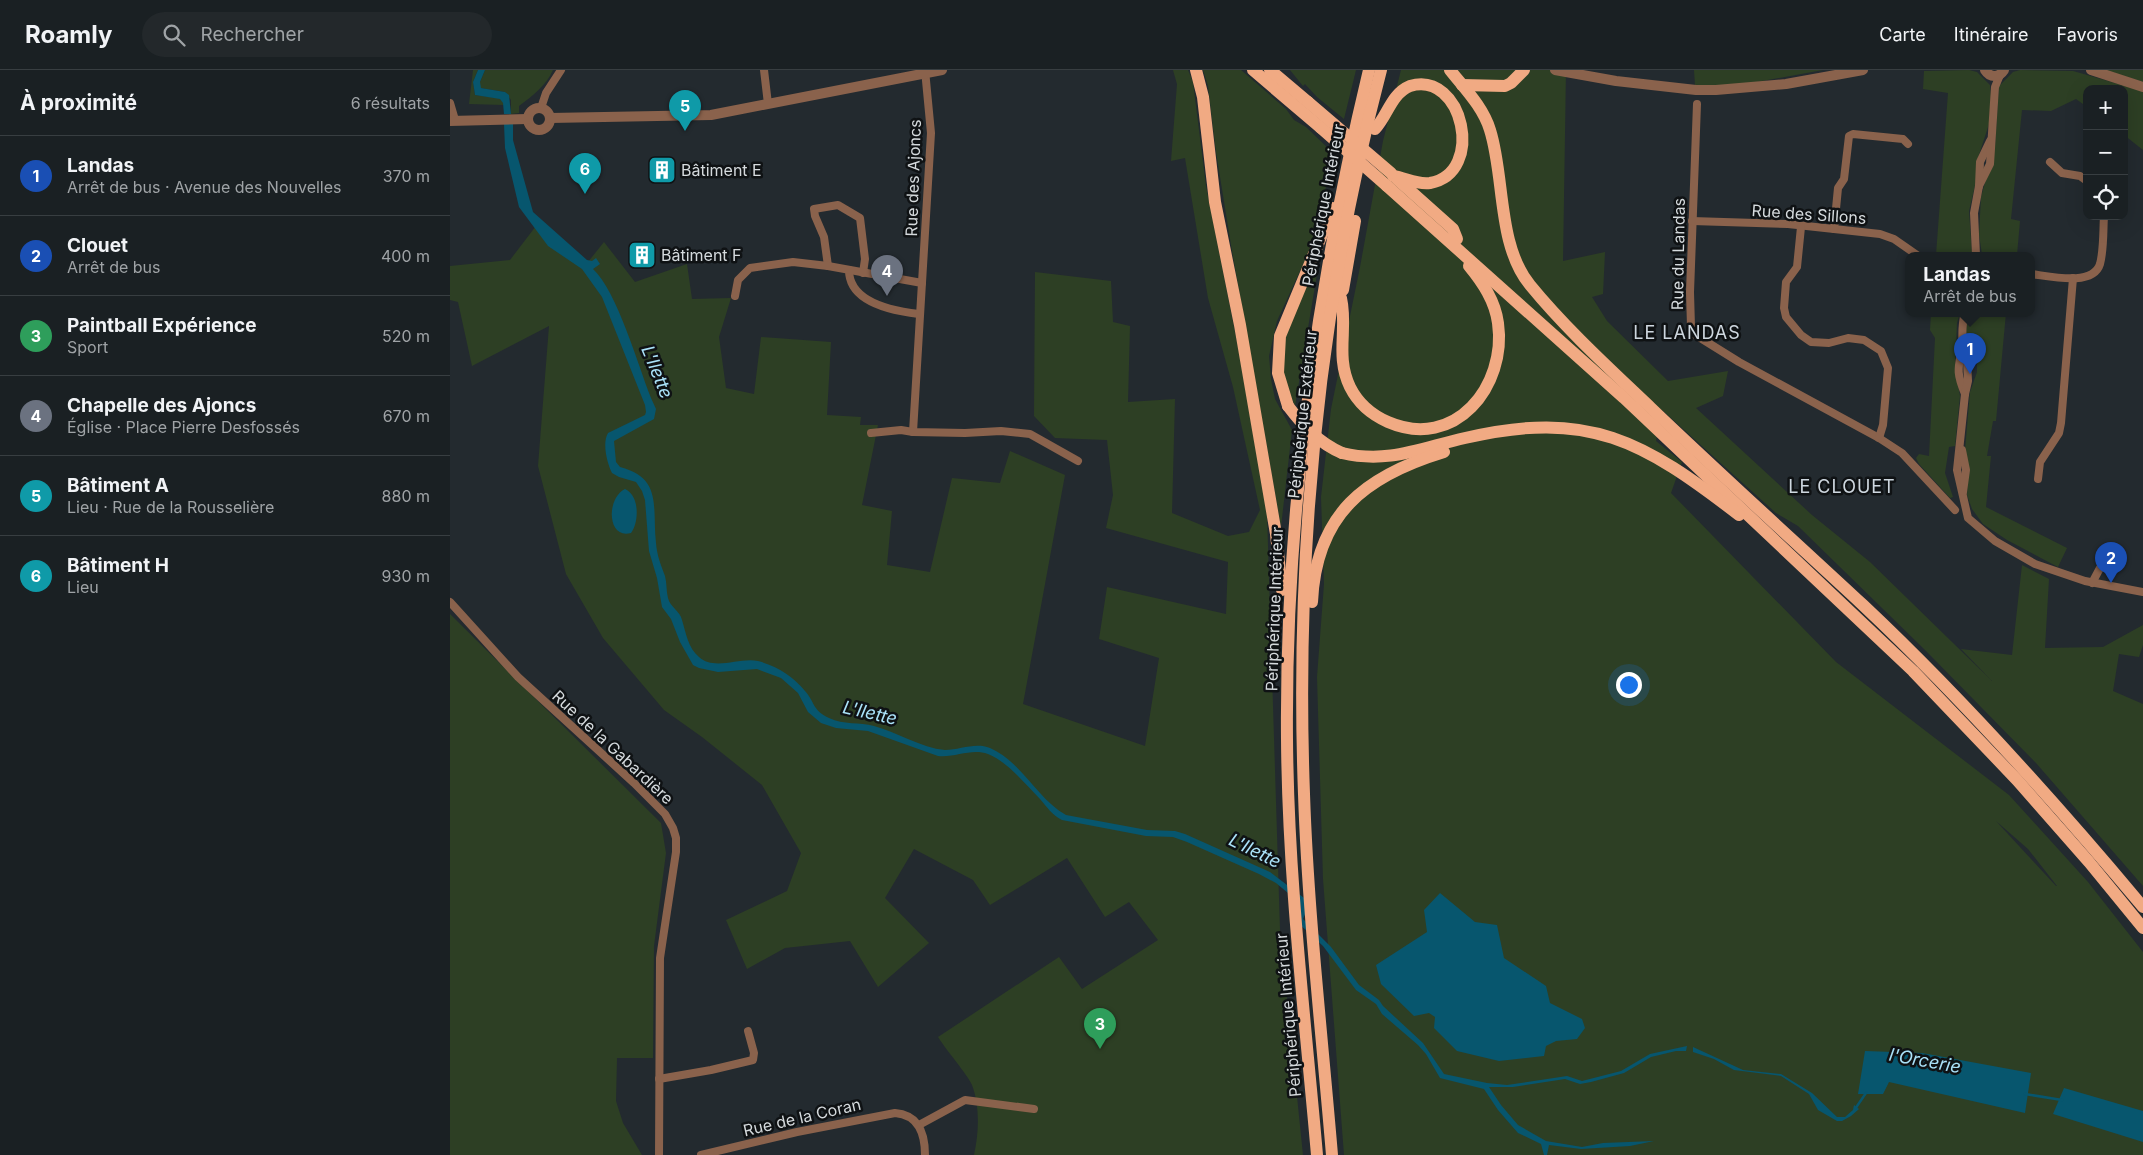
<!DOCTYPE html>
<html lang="fr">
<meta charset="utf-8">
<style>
body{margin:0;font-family:Inter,sans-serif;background:#23282b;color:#f1f3f6}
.controls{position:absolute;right:15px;top:15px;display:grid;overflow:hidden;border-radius:10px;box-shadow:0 5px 20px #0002}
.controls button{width:45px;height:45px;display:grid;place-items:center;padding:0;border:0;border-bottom:1px solid #383e41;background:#1a2023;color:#f1f3f6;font:25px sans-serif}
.you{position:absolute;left:1178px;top:614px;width:18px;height:18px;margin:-12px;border:4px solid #fff;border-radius:50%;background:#1a73e8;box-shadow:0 0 0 8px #1a73e833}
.badge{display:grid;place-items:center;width:32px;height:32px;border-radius:50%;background:#1a73e8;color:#fff;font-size:16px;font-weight:700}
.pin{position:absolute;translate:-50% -41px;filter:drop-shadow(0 1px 2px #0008)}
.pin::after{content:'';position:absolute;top:26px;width:18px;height:15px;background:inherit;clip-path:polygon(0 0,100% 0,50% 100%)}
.popup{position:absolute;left:1455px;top:182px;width:130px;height:65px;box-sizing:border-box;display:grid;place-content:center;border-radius:10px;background:#1a2023;filter:drop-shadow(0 1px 4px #0005);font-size:16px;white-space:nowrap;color:#9fa3a6}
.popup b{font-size:19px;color:#f1f3f6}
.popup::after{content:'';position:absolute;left:50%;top:100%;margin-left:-10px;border:10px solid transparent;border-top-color:#1a2023}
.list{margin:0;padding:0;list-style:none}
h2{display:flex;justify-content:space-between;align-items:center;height:65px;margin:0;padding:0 20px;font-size:21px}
h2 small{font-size:16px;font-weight:400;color:#9fa3a6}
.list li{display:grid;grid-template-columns:32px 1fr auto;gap:15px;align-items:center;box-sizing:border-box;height:80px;padding:0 20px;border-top:1px solid #383e41}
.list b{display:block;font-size:19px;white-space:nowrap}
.list p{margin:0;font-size:16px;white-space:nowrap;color:#9fa3a6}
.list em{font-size:16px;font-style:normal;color:#9fa3a6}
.icon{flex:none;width:28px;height:28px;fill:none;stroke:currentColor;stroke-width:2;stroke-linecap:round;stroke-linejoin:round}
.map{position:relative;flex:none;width:1693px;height:1085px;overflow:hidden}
header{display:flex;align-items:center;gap:30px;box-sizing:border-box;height:70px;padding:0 25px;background:#1a2023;border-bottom:1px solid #383e41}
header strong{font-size:24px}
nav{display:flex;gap:28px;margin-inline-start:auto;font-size:18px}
.search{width:350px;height:45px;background:#23282b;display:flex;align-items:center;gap:12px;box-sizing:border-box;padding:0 18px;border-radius:28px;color:#9fa3a6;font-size:19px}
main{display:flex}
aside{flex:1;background:#1a2023}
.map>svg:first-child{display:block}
.green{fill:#2d3f24;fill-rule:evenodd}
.water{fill:#07566e}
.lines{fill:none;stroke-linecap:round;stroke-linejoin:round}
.stream{stroke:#07566e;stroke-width:2.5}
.minor{stroke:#8a624c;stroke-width:8}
.tertiary{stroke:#8a624c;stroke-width:10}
.trunk{stroke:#f1aa83;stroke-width:12}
.trunk-bridge{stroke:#f1aa83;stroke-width:12}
.labels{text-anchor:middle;stroke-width:5;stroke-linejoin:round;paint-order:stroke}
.poi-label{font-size:16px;fill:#d5dadd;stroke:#0f1214;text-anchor:start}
.street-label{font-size:16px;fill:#d5dadd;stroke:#0f1214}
.neighbourhood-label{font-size:18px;letter-spacing:1px;fill:#ced7df;stroke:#0f1214}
.water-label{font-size:18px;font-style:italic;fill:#aae2f9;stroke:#0f1214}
</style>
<header>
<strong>Roamly</strong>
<div class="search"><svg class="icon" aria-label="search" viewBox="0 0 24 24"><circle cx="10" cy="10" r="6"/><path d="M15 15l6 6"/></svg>Rechercher</div>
<nav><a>Carte</a><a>Itinéraire</a><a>Favoris</a></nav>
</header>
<main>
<aside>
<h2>À proximité<small>6 résultats</small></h2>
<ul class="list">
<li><span class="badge" style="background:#1a4fb4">1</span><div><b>Landas</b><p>Arrêt de bus · Avenue des Nouvelles</p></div><em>370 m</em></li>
<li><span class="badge" style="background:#1a4fb4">2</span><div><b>Clouet</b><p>Arrêt de bus</p></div><em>400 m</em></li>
<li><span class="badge" style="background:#2e9e5b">3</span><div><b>Paintball Expérience</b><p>Sport</p></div><em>520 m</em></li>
<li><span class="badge" style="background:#6b7280">4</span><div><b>Chapelle des Ajoncs</b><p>Église · Place Pierre Desfossés</p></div><em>670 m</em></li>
<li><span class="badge" style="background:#0f9aa8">5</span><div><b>Bâtiment A</b><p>Lieu · Rue de la Rousselière</p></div><em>880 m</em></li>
<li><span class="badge" style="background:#0f9aa8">6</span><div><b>Bâtiment H</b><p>Lieu</p></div><em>930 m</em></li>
</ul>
</aside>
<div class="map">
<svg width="1693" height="1085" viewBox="0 0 1693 1085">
<rect width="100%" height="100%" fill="#232a2f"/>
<!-- green -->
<g class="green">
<path d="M 23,0 L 28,0 L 23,12 L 25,25 L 48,28 L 52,30 L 54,35 L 19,34 Z"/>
<path d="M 35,0 L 103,0 C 96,16 82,26 69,36 L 69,43 L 61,44 L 61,30 L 55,22 L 30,18 L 30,12 Z"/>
<path d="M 723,0 L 738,0 L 743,12 L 756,116 L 789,282 L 817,444 L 830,860 L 853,1085 L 524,1085 C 529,1063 530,1036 522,1015 C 517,1004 496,980 488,967 L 609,887 L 632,919 L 708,870 L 679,832 L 655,847 L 617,788 L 540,835 L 523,810 L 464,779 L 435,828 L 479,873 L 428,917 L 400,871 L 335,878 L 297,899 L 276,850 L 337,821 L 351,783 L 312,715 L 252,667 L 214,640 L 153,568 L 116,504 L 88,396 L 99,256 L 22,296 L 8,232 L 0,230 L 0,196 L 60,190 L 86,156 L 134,197 L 154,172 L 185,212 L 237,194 L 242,229 L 281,228 L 269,267 L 276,318 L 304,324 L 311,267 L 381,272 L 377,345 L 411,347 L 410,355 L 428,355 L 412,435 L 442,441 L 437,495 L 480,502 L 502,408 L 550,413 L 560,381 L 615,405 L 573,634 L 695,676 L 709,588 L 649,569 L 657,517 L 776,544 L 778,492 L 656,458 L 663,425 L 657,370 L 605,368 L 584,346 L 585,202 L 661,211 L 663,252 L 680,256 L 678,332 L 725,329 L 722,443 L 778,466 L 799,462 L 810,440 L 783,317 L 758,228 L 735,88 L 721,91 L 727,14 Z"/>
<path d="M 753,0 L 791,0 L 836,39 L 844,50 L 856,57 L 882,82 L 868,162 L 827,251 L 819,286 L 821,309 L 825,329 L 842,360 L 831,457 L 781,175 L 766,82 L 758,16 Z"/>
<path d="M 840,0 L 906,0 L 894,49 L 867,27 L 855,14 L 853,16 Z"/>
<path d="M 951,0 L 1116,0 L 1113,191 L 1155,182 L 1153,224 L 1142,227 L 1157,251 L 1218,311 L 1278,301 L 1273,326 L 1246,338 L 1362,445 L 1420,492 L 1542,611 L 1511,579 L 1562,585 L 1572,495 L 1599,509 L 1595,578 L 1653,577 L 1693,555 L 1693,575 L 1689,587 L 1669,584 L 1663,621 L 1693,634 L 1693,816 L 1586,693 L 1476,581 L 1348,456 L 1326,443 L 1212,340 L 1206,371 L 1232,392 L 1221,423 L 1386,592 L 1559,725 L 1638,812 L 1693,882 L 1693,1085 L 894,1085 L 873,809 L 867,607 L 874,514 L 871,427 L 881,339 L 910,197 L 933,71 ZM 1546,751 L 1578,779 L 1607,816 L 1606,816 Z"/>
<path d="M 1244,0 L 1373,0 L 1285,16 L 1245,16 Z"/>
<path d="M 1519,0 L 1527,2 L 1540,15 L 1541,27 L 1539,54 L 1526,94 L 1527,107 L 1519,141 L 1522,183 L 1520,185 L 1486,185 L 1498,23 L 1473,19 L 1474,1 Z"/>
<path d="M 1570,0 L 1623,1 L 1693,21 L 1693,80 L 1674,65 L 1674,19 L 1637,19 L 1637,37 L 1626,29 L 1601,41 L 1572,40 L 1561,149 L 1570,151 L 1567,185 L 1532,185 L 1529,164 L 1531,127 L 1545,77 L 1549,16 L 1563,2 Z"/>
<path d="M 1654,0 L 1693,0 L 1693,12 Z"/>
<path d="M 865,192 L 869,192 L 845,336 C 839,322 833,310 832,295 C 829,269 855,218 865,192 Z"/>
<path d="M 1481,243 L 1510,243 L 1507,253 L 1505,297 L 1510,326 L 1505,376 L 1499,377 L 1495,403 L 1503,427 L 1500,428 L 1469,394 L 1466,388 L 1469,384 L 1479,386 L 1485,268 L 1480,260 Z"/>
<path d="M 1518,243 L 1556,243 L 1546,351 L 1543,351 L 1537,386 L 1541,386 L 1536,437 L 1617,478 L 1608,497 L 1557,470 L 1533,454 L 1522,439 L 1517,425 L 1518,408 L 1515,380 L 1520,322 L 1527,302 L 1527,291 L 1519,288 L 1515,269 Z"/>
<path d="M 0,544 L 211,753 L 216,783 L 204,876 L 203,988 L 167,988 L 166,1031 L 173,1053 L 192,1085 L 0,1085 Z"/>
</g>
<!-- water -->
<g class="water">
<path d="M 28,0 L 35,0 L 30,12 L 31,18 L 55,22 L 59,25 L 61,44 L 54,44 L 53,33 L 50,29 L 25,25 L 23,12 Z"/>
<path d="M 54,54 L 63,54 L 63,70 L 83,142 L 137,190 L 142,191 L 146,188 L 150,194 L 143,199 C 167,221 188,295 201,328 L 206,339 L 204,349 L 164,371 L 166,392 L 170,397 C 213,408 202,438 206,473 C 207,486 211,495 215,506 C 217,513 216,521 218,528 C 220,537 230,541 232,550 C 236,563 238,578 249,587 C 264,601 290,587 308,591 C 327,596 343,606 355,621 C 365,632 362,640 379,648 C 394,655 409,652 424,656 C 447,662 471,678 495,680 C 510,680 525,672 540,678 C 572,692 587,729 616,745 L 697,760 L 725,761 L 735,764 L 820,802 L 858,831 L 858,837 L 853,849 L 881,877 L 909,915 L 929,930 L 933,936 L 973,973 L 994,1004 L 1037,1013 L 1057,1015 L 1117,1006 L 1132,1011 L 1171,1001 L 1200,984 L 1237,976 L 1236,981 L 1226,981 L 1201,987 L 1174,1003 L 1141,1012 L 1130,1014 L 1115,1009 L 1063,1017 L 1039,1017 L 1051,1035 L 1068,1055 L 1096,1071 L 1132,1077 L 1153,1073 L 1204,1071 L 1180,1076 L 1131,1079 L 1099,1075 L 1097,1085 L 1094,1085 L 1091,1074 L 1068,1063 L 1048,1040 L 1034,1019 L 990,1008 L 976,984 L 968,975 L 932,944 L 926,934 L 906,920 L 873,876 L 846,851 L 851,841 L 850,833 L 826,813 L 809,804 L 737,772 L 723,767 L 696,766 L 612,750 C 602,745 597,737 590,729 C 575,714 558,692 538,684 C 521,678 505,688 488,686 L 418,661 L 386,658 L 371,653 L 358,642 L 348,623 L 331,608 L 307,599 L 268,602 L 249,598 L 243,595 L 230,572 L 221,549 L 212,537 L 207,508 L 199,481 L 195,430 L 192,421 L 186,412 L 169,407 L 162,403 C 157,393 152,373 158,363 L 195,345 L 196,342 L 195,335 L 152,227 L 132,199 L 98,176 L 69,137 L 55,78 Z"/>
<path d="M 175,419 C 190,426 189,452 181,463 C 157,470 156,428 175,419 Z"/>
<path d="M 990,823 L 1025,852 L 1047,855 L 1054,888 L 1096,916 L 1100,933 L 1132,949 L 1135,958 L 1127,969 L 1106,971 L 1096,976 L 1094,986 L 1049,991 L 1007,981 L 984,958 L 985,947 L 979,943 L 964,946 L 931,914 L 926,895 L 977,862 L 974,840 Z"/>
<path d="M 1243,977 L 1293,1000 L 1331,1004 L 1362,1023 L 1387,1047 L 1395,1047 L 1403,1040 L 1404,1035 L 1409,1039 L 1401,1046 L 1392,1051 L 1387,1051 L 1368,1040 L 1359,1024 L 1331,1006 L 1284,1000 L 1264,989 L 1243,982 Z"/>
<path d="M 1415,981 L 1472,983 L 1581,1003 L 1575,1043 L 1439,1012 L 1433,1024 L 1408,1024 Z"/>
<path d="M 1614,1018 L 1693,1041 L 1693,1072 L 1603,1044 Z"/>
</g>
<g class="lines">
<!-- stream -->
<g class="stream">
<path d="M 1575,1024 L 1612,1030"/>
<path d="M 1405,1039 L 1416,1023"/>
</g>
<!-- minor -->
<g class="minor">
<path d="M 314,0 L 318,34"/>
<path d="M 0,33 L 5,50"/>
<path d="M 1247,34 L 1240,222 L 1241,257 L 1244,264 L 1289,292 L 1429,368 L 1452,383 L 1505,440"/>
<path d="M 91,38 L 96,23 L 111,0"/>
<path d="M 1600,92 L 1612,103 L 1630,106 L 1637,111"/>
<path d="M 1529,116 L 1530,92 L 1540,71"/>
<path d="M 1242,151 L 1338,154 L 1430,164 L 1444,169 L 1467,185"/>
<path d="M 1351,157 L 1347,197 L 1336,212 L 1334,238 L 1336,247 L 1351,265 L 1361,272 L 1379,273 L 1398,268 L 1414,270 L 1431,281 L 1438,298 L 1433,355 L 1429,368"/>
<path d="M 1384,159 L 1388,118 L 1394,109 L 1399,66 L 1403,64 L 1453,69 L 1458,74"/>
<path d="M 1526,185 L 1524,143 L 1529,116 L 1540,94 L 1545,17 L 1550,5"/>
<path d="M 378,196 L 374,167 L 365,146 L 364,139 L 388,135 L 410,148 L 415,189 L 413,203"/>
<path d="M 399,200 C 399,233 443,241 469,244"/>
<path d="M 1581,204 C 1599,206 1643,217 1650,194 C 1654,179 1653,161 1654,146"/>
<path d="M 285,226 L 288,210 L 300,198 L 343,192 L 378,196 L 472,213"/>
<path d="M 1515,243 C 1511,255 1513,266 1512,278 C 1508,299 1506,302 1515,324"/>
<path d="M 1512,278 L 1517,291 L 1518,311 L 1515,324 L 1507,400 L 1518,448 L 1545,471 L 1585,494 L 1635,511 L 1693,522"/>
<path d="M 463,362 L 481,63 L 475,0"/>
<path d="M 421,363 L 451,360 L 463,362 L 515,363 L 551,361 L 580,364 L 628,391"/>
<path d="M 1512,380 L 1516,400 L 1513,422"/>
<path d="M 1588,409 L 1590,392 L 1609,363 L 1611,353 L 1623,208"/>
<path d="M 1642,513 L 1657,485"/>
<path d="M 0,532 L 68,607 L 184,713 L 215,744 L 223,758 L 226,768 L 226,782 L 210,888 L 209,1085"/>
<path d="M 209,1009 L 261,1000 L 303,990 L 304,983 L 298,961"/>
<path d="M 469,1055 L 515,1030 L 584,1039"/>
<path d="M 251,1085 L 347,1062 L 445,1043 C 469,1045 475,1064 475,1085"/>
</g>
<!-- tertiary -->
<g class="tertiary">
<path d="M 1105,0 L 1166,11 L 1246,20 L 1266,20 L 1336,14 L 1413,0"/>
<path d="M 1535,0 C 1540,8 1549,8 1554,0"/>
<path d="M 1641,0 L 1693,17"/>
<circle cx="89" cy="49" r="11"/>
<path d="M 100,48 L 261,45 L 492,0"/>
<path d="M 0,51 L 77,49"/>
</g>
<!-- trunk -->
<g class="trunk">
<path d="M 746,0 L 753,27 L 765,132 L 790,255 L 826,464 L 832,520"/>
<path d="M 803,0 L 871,58"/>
<path d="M 820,0 L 858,32"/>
<path d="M 1000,0 C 1015,19 1033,37 1040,60 C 1055,107 1047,175 1080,215 C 1116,259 1160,299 1201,338 C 1271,405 1342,469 1413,535 C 1514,630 1605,732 1693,837"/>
<path d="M 1012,15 L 1055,16 L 1061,13 L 1074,0"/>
<path d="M 925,59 C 938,45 941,24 960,16 C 1013,0 1036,103 980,113 C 967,115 956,108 943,106"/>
<path d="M 947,109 L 1003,159 L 1007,169"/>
<path d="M 937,116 L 1174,328 L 1463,601 L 1567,710 L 1639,792 L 1693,858"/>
<path d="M 893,220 L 905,151"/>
<path d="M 891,228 C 898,258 885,286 900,317 C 908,333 922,345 938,352 C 1005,381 1057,316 1048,253 C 1045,231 1033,213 1019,196"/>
<path d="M 838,336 L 828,303 L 830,266 L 883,138"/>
<path d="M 892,383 C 938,394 971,378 1015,368 C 1139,339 1193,371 1289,445"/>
<path d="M 862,532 C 866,444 915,406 994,382"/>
<path d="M 867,1085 C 855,947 838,808 837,669 C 835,442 866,220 919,0"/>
<path d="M 882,1085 C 872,965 858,844 854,724 C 845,480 869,236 931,0"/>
</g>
<!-- trunk-bridge -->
<g class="trunk-bridge">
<path d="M 858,32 L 941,103"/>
<path d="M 871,58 L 937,116"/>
<path d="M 838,336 C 853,356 869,373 892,383"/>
</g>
</g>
<!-- icons -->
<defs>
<symbol id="building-square" viewBox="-11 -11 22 22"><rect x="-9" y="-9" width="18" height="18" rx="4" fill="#0f9aa8" stroke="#0f1214"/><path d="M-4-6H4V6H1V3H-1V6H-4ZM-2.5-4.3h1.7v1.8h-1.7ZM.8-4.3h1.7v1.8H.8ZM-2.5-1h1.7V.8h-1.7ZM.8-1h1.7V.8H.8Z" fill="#fff"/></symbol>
</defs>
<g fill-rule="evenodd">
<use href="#building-square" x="196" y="84" width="32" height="32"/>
<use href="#building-square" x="176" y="169" width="32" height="32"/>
</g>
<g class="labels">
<!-- poi labels -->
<g class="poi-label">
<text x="231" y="106">Bâtiment E</text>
<text x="211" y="191">Bâtiment F</text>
</g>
<!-- street labels -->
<g class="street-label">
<text transform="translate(463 108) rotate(-88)" y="6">Rue des Ajoncs</text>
<text transform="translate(873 135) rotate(-79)" y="6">Périphérique Intérieur</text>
<text transform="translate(1359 144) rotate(4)" y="6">Rue des Sillons</text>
<text transform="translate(1228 184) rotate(-89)" y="6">Rue du Landas</text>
<text transform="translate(852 344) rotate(-84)" y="6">Périphérique Extérieur</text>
<text transform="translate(824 539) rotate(-88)" y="6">Périphérique Intérieur</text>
<text transform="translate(163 677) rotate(43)" y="6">Rue de la Gabardière</text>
<text transform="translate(838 945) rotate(-95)" y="6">Périphérique Intérieur</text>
<text transform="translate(352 1047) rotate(-13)" y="6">Rue de la Coran</text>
</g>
<!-- neighbourhood labels -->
<g class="neighbourhood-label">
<text x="1237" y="269">LE LANDAS</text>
<text x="1392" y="423">LE CLOUET</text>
</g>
<!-- water labels -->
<g class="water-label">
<text transform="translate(207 302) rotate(68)" y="6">L'Ilette</text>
<text transform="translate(420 643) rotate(13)" y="6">L'Ilette</text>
<text transform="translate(805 781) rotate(26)" y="6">L'Ilette</text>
<text transform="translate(1475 991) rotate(10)" y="6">l'Orcerie</text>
</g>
</g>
</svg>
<div class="controls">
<button>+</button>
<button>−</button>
<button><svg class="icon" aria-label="locate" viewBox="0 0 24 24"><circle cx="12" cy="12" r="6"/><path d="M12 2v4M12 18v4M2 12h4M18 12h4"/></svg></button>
</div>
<div class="you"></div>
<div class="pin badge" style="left:1520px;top:304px;background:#1a4fb4">1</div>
<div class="popup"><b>Landas</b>Arrêt de bus</div>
<div class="pin badge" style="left:1661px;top:513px;background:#1a4fb4">2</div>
<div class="pin badge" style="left:650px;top:979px;background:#2e9e5b">3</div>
<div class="pin badge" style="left:437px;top:226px;background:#6b7280">4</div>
<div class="pin badge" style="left:235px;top:61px;background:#0f9aa8">5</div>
<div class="pin badge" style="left:135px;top:124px;background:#0f9aa8">6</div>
</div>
</main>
